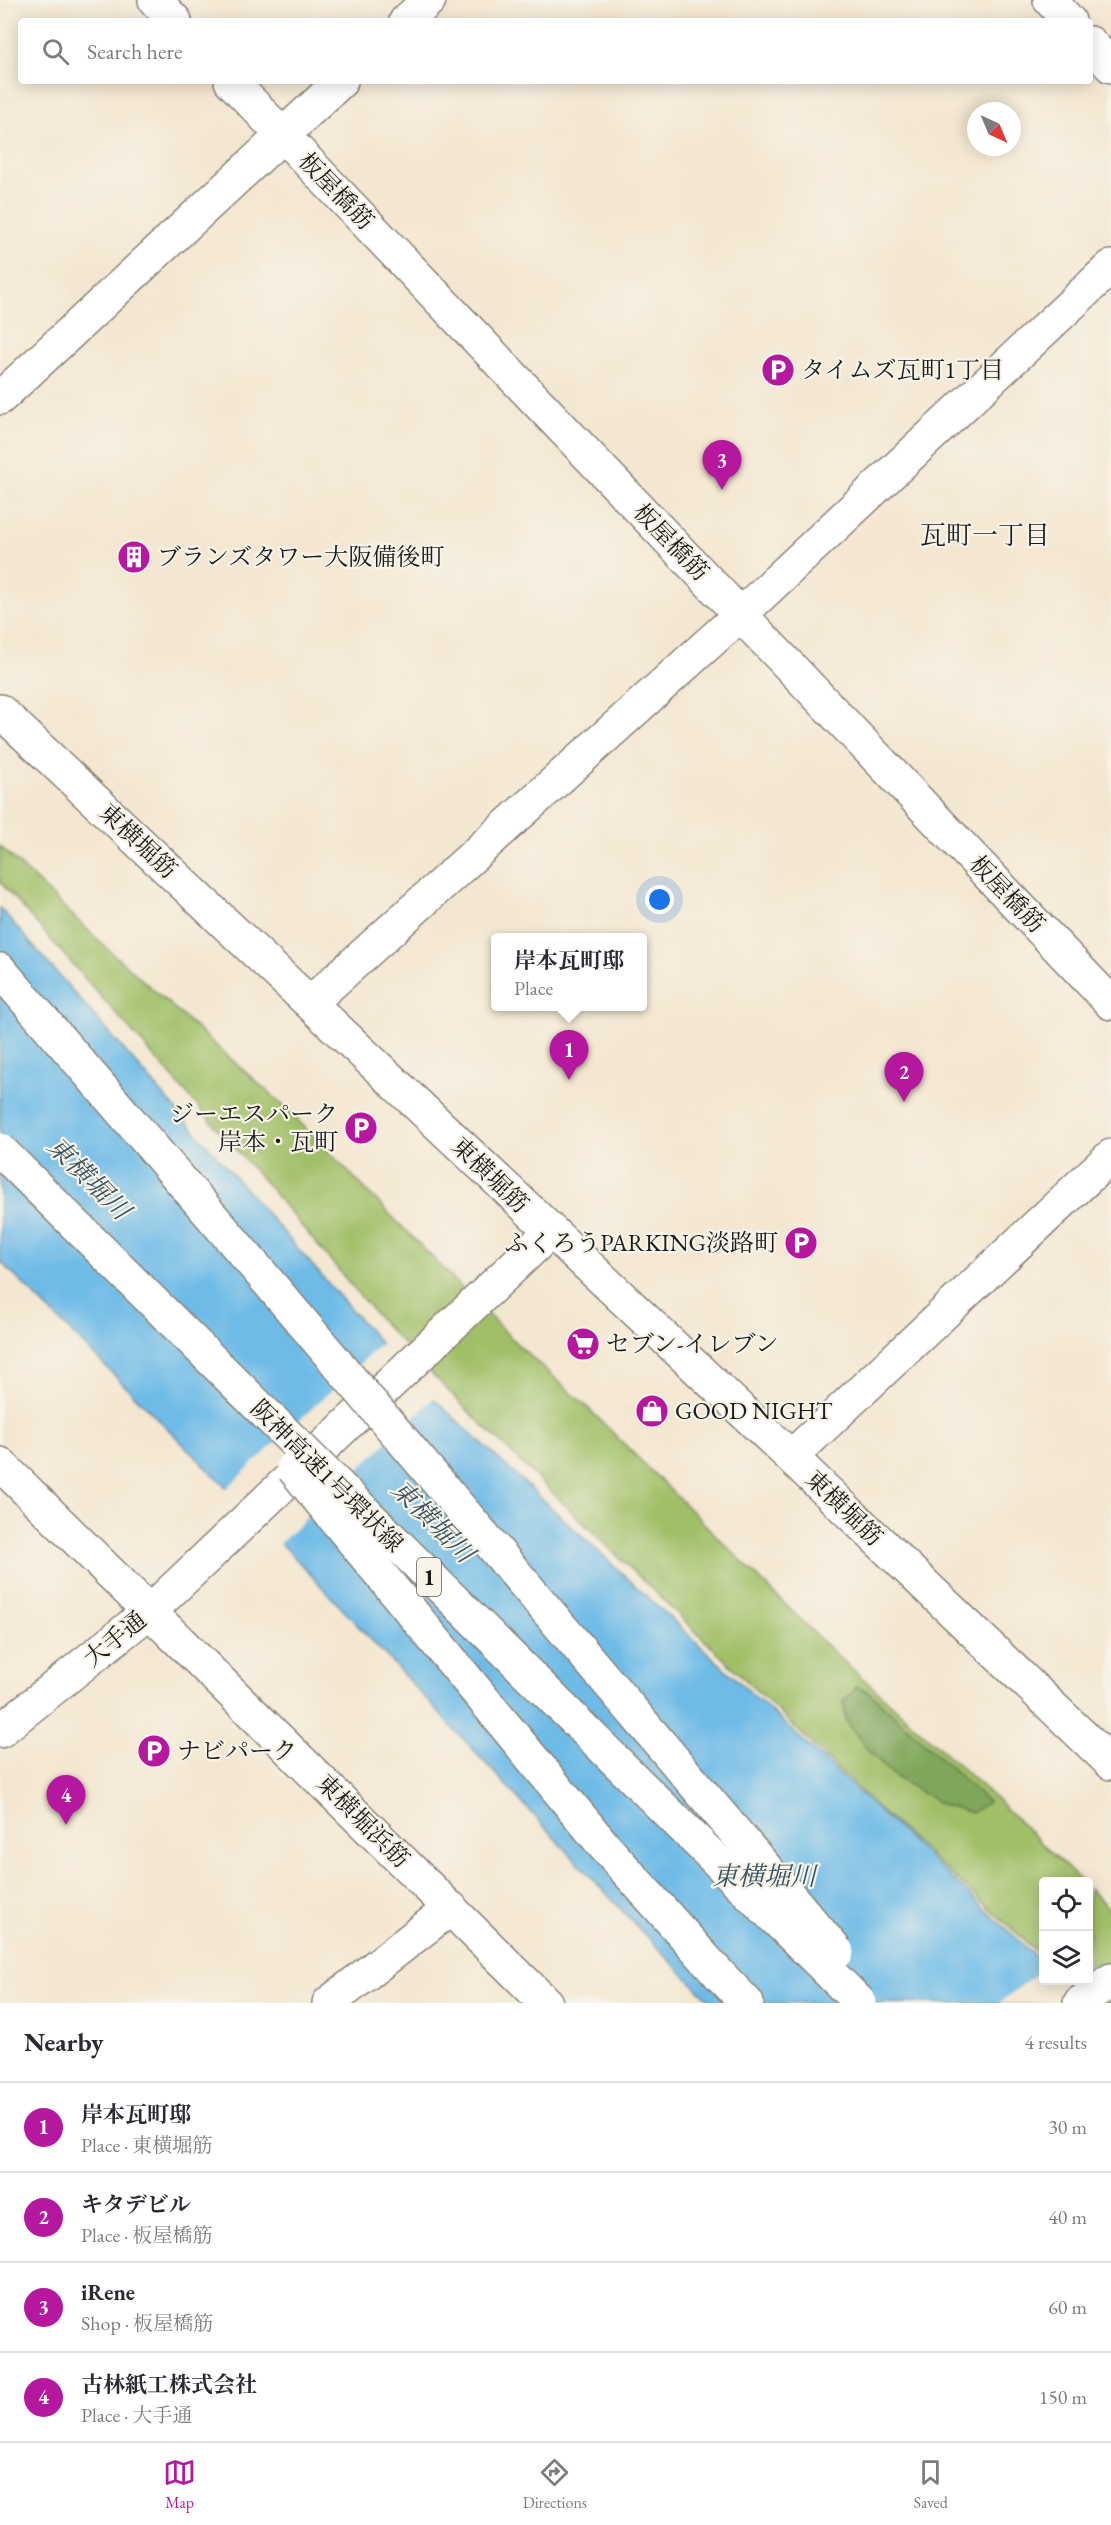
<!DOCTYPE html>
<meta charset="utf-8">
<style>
body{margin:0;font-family:"EB Garamond","Noto Serif JP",serif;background:#f7f7f7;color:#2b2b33}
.controls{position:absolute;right:18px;bottom:18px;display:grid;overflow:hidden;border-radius:6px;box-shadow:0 3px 15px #0003}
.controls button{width:54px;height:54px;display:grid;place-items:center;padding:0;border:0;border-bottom:2px solid #e1e1e2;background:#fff;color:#2b2b33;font:30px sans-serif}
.compass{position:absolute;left:967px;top:102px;width:54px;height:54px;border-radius:50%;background:#fff;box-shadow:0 3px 15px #0003;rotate:136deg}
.you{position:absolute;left:660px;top:900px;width:21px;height:21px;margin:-15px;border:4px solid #fff;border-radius:50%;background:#1a73e8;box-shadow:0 0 0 9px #1a73e833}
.badge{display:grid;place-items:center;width:39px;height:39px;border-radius:50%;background:#b5179e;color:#fff;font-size:20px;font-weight:700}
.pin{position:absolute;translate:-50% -50px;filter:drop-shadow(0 2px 3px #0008)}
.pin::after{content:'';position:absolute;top:32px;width:21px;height:18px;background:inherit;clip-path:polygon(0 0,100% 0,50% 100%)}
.popup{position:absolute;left:491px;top:933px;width:156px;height:78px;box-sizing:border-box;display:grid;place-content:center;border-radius:6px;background:#fff;filter:drop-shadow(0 2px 4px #0005);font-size:20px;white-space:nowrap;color:#7c7c81}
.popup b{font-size:22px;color:#2b2b33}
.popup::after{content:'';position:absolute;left:50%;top:100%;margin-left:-12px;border:12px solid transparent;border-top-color:#fff}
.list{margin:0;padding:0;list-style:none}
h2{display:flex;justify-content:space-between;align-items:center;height:78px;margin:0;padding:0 24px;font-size:26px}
h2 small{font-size:20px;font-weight:400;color:#7c7c81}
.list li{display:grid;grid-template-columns:39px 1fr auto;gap:18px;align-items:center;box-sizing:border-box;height:90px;padding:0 24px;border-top:2px solid #e1e1e2}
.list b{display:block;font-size:22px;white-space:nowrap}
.list p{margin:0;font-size:20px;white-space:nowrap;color:#7c7c81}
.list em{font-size:20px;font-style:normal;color:#7c7c81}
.icon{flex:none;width:33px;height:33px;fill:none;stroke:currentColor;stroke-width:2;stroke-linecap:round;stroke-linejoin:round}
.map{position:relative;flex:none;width:1111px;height:2003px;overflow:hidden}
.search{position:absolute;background:#fff;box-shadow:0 3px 15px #0003;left:18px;right:18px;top:18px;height:66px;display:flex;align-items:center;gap:15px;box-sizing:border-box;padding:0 21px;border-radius:6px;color:#7c7c81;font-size:22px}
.sheet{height:438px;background:#fff}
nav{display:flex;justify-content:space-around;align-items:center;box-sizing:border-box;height:84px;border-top:2px solid #e1e1e2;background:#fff;font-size:16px;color:#7c7c81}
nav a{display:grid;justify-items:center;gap:3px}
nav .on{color:#b5179e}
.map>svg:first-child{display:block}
.green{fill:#a0c068;stroke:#5e6e42;stroke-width:1.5}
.forest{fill:#80a65c;stroke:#4e613c;stroke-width:1.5}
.water{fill:#6ebbe7;stroke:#456c82;stroke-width:1.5}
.pier{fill:#f4e7d1}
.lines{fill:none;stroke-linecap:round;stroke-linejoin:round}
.street-casing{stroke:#888276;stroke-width:36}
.secondary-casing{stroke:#888276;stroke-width:36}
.highway-casing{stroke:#888276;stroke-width:36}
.street{stroke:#fff;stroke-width:33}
.secondary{stroke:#fff;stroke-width:33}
.highway{stroke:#fff;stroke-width:33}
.highway-bridge-casing{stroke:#888276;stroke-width:36;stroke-linecap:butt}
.highway-bridge{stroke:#fff;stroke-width:33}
.labels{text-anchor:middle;stroke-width:4.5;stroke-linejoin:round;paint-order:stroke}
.shield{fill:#f7f3e8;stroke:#5e5c59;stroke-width:1.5}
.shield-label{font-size:22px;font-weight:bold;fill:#1c1c1c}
.street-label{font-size:24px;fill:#1c1c1c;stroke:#f7f3e8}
.poi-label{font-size:24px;fill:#1c1c1c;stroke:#f7f3e8;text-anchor:start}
.neighbourhood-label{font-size:26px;fill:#1c1c1c;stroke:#f7f3e8}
.water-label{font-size:26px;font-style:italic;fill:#395463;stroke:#f7f3e8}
</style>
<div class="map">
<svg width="1111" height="2003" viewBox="0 0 1111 2003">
<rect width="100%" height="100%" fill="#f7f3e8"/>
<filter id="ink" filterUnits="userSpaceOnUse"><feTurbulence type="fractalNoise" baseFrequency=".0167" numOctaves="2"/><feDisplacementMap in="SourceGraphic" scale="12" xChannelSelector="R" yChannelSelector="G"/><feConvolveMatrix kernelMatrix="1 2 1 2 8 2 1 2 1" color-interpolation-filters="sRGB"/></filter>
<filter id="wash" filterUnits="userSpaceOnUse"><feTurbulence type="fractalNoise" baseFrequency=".008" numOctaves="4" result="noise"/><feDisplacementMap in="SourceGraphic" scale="24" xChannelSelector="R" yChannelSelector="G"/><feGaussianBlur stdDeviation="1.35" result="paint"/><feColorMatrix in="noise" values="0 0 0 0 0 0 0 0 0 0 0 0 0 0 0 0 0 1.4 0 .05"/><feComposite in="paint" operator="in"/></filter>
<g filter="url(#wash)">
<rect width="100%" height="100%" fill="#f4e7d1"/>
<!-- green -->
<g class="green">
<path d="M 0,846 L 112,953 L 286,1108 L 518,1345 L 584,1404 L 824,1643 L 996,1799 L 1081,1881 L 1044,1882 L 1043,1957 L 884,1814 L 465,1408 L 382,1322 L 268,1186 L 0,882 Z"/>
<path d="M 1089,1889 L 1111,1910 L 1111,2003 L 1093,2003 L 1069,1981 L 1088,1980 Z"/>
</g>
<!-- forest -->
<path class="forest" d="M 857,1687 L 869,1692 L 988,1802 L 972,1813 L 941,1804 L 894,1776 L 867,1749 L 845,1719 L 844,1701 Z"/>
<!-- water -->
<path class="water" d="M 0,908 L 410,1377 L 1043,1963 L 1044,1980 L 1086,2003 L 712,2003 L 643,1933 L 271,1532 L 0,1261 Z"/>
<!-- pier -->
<g class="pier">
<path d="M 383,1342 L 436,1396 L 279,1544 L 225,1490 Z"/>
<path d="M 1043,1969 L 1044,1980 L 1066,1980 L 1089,2003 L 999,2003 Z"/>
</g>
</g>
<g filter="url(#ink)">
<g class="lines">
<defs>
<g id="street">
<path d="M 155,0 L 175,21"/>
<path d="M 1050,0 L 1069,21"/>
<path d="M 406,21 L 429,0"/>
<path d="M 1090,43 L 1111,66"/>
<path d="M 231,81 L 1111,1003"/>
<path d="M 0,398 L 341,81"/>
<path d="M 0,711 L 791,1457 L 1111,1763"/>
<path d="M 310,1003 L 740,615 L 1111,267"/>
<path d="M 791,1457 L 1111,1156"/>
<path d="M 0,1464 L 546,2003"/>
<path d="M 0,1731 L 150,1611"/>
<path d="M 329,2003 L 451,1908"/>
<path d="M 1080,2003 L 1111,1980"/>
</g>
<path id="secondary" d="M 150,1611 L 550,1232"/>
<g id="highway">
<path d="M 0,970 L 258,1270"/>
<path d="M 719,1974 L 747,2003"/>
</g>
</defs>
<!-- street casing -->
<use href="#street" class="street-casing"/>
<!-- secondary casing -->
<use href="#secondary" class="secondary-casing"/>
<!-- highway casing -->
<use href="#highway" class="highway-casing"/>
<!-- street -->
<use href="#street" class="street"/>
<!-- secondary -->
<use href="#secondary" class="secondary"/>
<!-- highway -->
<use href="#highway" class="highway"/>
<defs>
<g id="highway-bridge">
<path d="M 0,1150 L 860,2003"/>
<path d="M 258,1270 L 837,1952"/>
<path d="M 293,1468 L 605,1847 L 719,1974"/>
</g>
</defs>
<!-- highway-bridge casing -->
<use href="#highway-bridge" class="highway-bridge-casing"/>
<!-- highway-bridge -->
<use href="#highway-bridge" class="highway-bridge"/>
</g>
</g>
<!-- icons -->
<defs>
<symbol id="parking-disc" viewBox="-11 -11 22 22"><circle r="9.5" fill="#b5179e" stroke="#f7f3e8"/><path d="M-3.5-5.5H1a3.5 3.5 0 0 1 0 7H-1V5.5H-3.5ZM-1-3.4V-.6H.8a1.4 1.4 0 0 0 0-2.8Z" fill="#fff"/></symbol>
<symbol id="building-disc" viewBox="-11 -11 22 22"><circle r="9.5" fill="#b5179e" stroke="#f7f3e8"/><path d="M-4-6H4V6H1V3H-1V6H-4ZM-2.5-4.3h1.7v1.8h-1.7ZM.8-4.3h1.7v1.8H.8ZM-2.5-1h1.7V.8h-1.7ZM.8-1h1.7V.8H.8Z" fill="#fff"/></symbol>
<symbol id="supermarket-disc" viewBox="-11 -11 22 22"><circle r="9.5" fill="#b5179e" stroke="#f7f3e8"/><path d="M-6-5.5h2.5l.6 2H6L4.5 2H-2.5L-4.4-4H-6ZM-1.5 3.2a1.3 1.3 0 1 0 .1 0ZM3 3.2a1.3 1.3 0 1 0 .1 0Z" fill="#fff"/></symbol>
<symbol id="shop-disc" viewBox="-11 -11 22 22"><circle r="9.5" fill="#b5179e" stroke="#f7f3e8"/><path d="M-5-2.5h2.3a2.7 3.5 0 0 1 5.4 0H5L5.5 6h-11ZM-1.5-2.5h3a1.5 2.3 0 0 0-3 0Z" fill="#fff"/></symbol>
</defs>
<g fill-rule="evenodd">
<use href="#parking-disc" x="759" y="351" width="38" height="38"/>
<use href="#building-disc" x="115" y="538" width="38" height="38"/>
<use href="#parking-disc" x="342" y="1109" width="38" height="38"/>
<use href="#parking-disc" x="782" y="1224" width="38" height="38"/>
<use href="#supermarket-disc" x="564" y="1325" width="38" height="38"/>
<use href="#shop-disc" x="633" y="1392" width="38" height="38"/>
<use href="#parking-disc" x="135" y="1732" width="38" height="38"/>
</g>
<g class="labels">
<!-- shield labels -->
<rect class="shield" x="417" y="1558" width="24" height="38" rx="4.5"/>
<g class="shield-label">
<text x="429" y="1585">1</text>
</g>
<!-- street labels -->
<g class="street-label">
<text transform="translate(336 191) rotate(46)" y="8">板屋橋筋</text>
<text transform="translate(671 542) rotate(46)" y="8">板屋橋筋</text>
<text transform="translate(138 841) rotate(43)" y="8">東横堀筋</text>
<text transform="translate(1007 894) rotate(46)" y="8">板屋橋筋</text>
<text transform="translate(490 1175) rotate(44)" y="8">東横堀筋</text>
<text transform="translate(327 1476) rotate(45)" y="8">阪神高速1号環状線</text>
<text transform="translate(844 1508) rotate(44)" y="8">東横堀筋</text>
<text transform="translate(115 1639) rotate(-39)" y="8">大手通</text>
<text transform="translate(363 1821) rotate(45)" y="8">東横堀浜筋</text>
</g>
<!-- poi labels -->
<g class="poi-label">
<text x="801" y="378">タイムズ瓦町1丁目</text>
<text x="157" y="565">ブランズタワー大阪備後町</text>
<text x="338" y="1122" text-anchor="end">ジーエスパーク<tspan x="338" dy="28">岸本・瓦町</tspan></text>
<text x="778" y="1251" text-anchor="end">ふくろうPARKING淡路町</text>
<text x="606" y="1352">セブン-イレブン</text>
<text x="675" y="1419">GOOD NIGHT</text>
<text x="177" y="1759">ナビパーク</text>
</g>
<!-- neighbourhood labels -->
<g class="neighbourhood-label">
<text x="985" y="544">瓦町一丁目</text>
</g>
<!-- water labels -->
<g class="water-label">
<text transform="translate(89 1178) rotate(45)" y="9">東横堀川</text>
<text transform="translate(433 1521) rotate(45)" y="9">東横堀川</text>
<text x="764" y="1885">東横堀川</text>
</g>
</g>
</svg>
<div class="controls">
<button><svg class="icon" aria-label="locate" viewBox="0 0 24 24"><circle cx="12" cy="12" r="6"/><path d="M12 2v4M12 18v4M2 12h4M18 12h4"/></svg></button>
<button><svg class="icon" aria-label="layers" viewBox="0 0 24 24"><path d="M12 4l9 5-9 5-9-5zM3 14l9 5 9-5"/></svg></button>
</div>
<svg class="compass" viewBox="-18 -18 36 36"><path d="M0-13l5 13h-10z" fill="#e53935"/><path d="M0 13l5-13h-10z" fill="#7c7c81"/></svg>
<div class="you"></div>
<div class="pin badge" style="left:569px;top:1080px">1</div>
<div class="popup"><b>岸本瓦町邸</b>Place</div>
<div class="pin badge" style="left:904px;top:1102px">2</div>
<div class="pin badge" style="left:722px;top:490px">3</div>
<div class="pin badge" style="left:66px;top:1825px">4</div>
<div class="search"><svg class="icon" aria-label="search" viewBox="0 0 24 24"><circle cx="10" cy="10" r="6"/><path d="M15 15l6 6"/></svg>Search here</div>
</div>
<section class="sheet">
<h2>Nearby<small>4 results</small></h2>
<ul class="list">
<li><span class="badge">1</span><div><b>岸本瓦町邸</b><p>Place · 東横堀筋</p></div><em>30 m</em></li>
<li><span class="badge">2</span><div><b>キタデビル</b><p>Place · 板屋橋筋</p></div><em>40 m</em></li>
<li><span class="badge">3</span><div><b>iRene</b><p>Shop · 板屋橋筋</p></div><em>60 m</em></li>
<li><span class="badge">4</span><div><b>古林紙工株式会社</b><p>Place · 大手通</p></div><em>150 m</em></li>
</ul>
</section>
<nav>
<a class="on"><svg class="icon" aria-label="map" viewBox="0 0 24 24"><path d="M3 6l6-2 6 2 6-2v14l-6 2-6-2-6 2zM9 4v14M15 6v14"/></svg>Map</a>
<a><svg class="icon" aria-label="directions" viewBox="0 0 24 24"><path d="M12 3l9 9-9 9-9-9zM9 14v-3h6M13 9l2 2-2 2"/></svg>Directions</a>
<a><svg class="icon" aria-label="saved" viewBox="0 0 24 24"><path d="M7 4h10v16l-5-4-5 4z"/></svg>Saved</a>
</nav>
